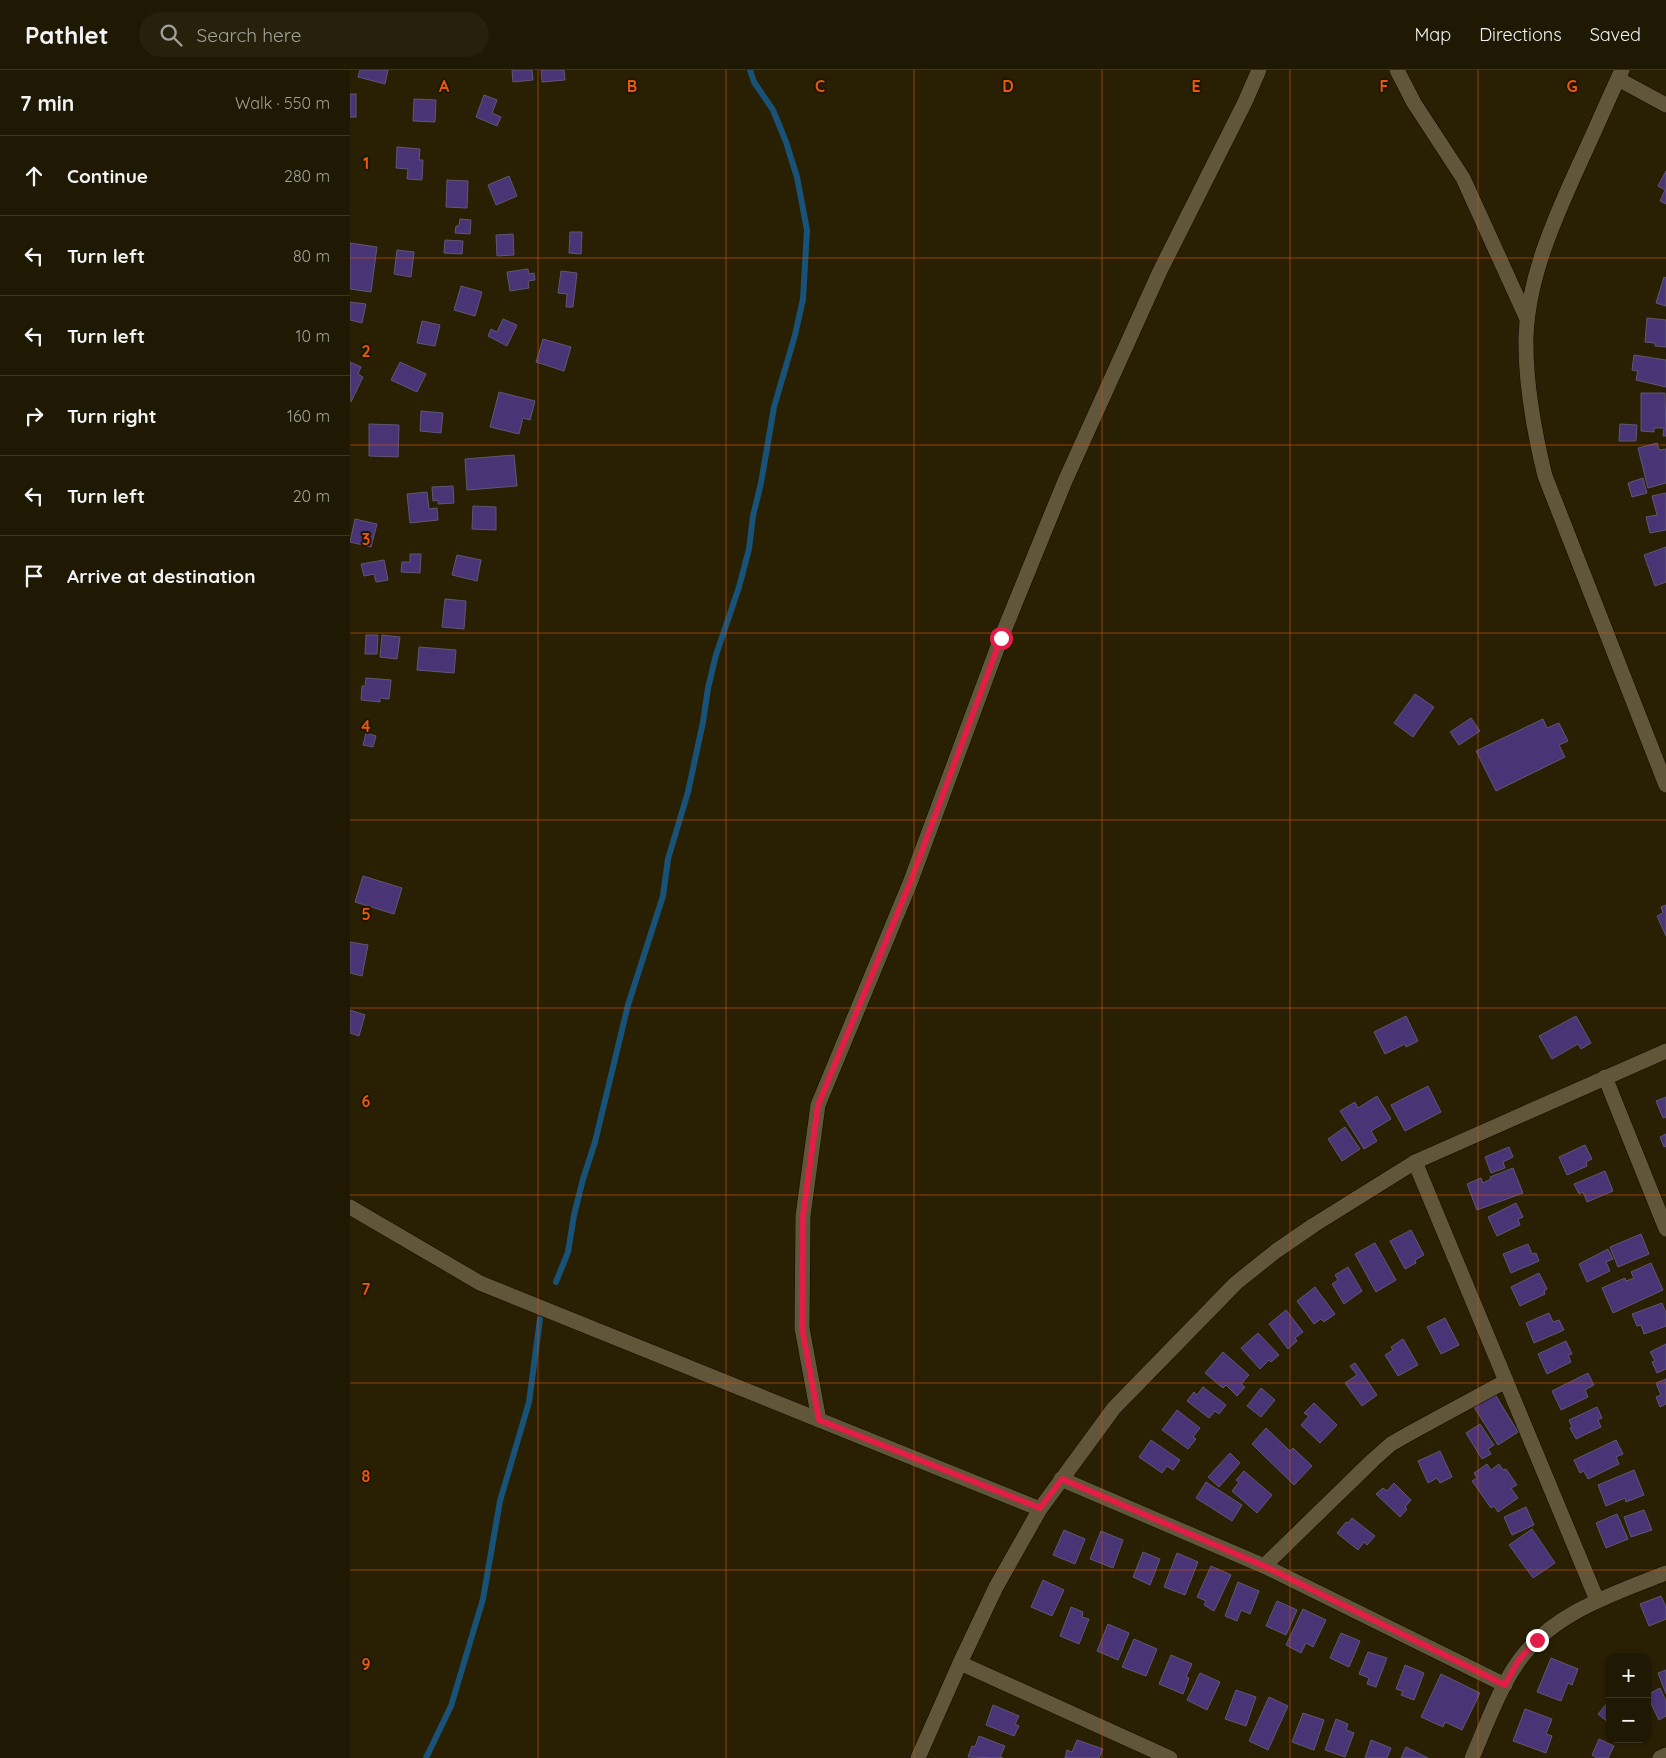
<!DOCTYPE html>
<meta charset="utf-8">
<style>
body{margin:0;font-family:Quicksand,sans-serif;background:#27210c;color:#f1f3f6}
.controls{position:absolute;right:15px;bottom:15px;display:grid;overflow:hidden;border-radius:10px;box-shadow:0 1px 4px #0004}
.controls button{width:45px;height:45px;display:grid;place-items:center;padding:0;border:0;border-bottom:1px solid #3c3724;background:#1f1802;color:#f1f3f6;font:25px sans-serif}
.stop{position:absolute;width:15px;height:15px;margin:-11px;border:4px solid #e11d48;border-radius:50%;background:#fff}
.stop.end{background:#e11d48;border-color:#fff;box-shadow:0 1px 5px #0008}
.list{margin:0;padding:0;list-style:none}
h2{display:flex;justify-content:space-between;align-items:center;height:65px;margin:0;padding:0 20px;font-size:21px}
h2 small{font-size:16px;font-weight:400;color:#a1a099}
.list li{display:grid;grid-template-columns:32px 1fr auto;gap:15px;align-items:center;box-sizing:border-box;height:80px;padding:0 20px;border-top:1px solid #3c3724}
.list b{display:block;font-size:19px;white-space:nowrap}
.list em{font-size:16px;font-style:normal;color:#a1a099}
.icon{flex:none;width:28px;height:28px;fill:none;stroke:currentColor;stroke-width:2;stroke-linecap:round;stroke-linejoin:round}
.map{position:relative;flex:none;width:1316px;height:1688px;overflow:hidden}
header{display:flex;align-items:center;gap:30px;box-sizing:border-box;height:70px;padding:0 25px;background:#1f1802;border-bottom:1px solid #3c3724}
header strong{font-size:24px}
nav{display:flex;gap:28px;margin-inline-start:auto;font-size:18px}
.search{width:350px;height:45px;background:#27210c;display:flex;align-items:center;gap:12px;box-sizing:border-box;padding:0 18px;border-radius:28px;color:#a1a099;font-size:19px}
main{display:flex}
aside{flex:1;background:#1f1802}
.map>svg:first-child{display:block}
.lines{fill:none;stroke-linecap:round;stroke-linejoin:round}
.stream{stroke:#185278;stroke-width:6}
.building{fill:#493475;stroke:#5f5774}
.street-casing{stroke:#120900;stroke-width:16}
.street{stroke:#615639;stroke-width:15}
.route{stroke:#e11d48;stroke-width:6}
.grid{fill:none;stroke:#e8590c;stroke-width:1;stroke-opacity:0.55}
.grid-label{font-size:16px;text-anchor:middle;font-weight:bold;fill:#e8590c;stroke:#1f1600;stroke-width:4;stroke-linejoin:round;paint-order:stroke}
</style>
<header>
<strong>Pathlet</strong>
<div class="search"><svg class="icon" aria-label="search" viewBox="0 0 24 24"><circle cx="10" cy="10" r="6"/><path d="M15 15l6 6"/></svg>Search here</div>
<nav><a>Map</a><a>Directions</a><a>Saved</a></nav>
</header>
<main>
<aside>
<h2>7 min<small>Walk · 550 m</small></h2>
<ul class="list">
<li><svg class="icon" aria-label="ahead" viewBox="0 0 24 24"><path d="M12 20V5M6 11l6-6 6 6"/></svg><div><b>Continue</b></div><em>280 m</em></li>
<li><svg class="icon" aria-label="left" viewBox="0 0 24 24"><path d="M17 20v-9H6M10 6l-5 5 5 5"/></svg><div><b>Turn left</b></div><em>80 m</em></li>
<li><svg class="icon" aria-label="left" viewBox="0 0 24 24"><path d="M17 20v-9H6M10 6l-5 5 5 5"/></svg><div><b>Turn left</b></div><em>10 m</em></li>
<li><svg class="icon" aria-label="right" viewBox="0 0 24 24"><path d="M7 20v-9h11M14 6l5 5-5 5"/></svg><div><b>Turn right</b></div><em>160 m</em></li>
<li><svg class="icon" aria-label="left" viewBox="0 0 24 24"><path d="M17 20v-9H6M10 6l-5 5 5 5"/></svg><div><b>Turn left</b></div><em>20 m</em></li>
<li><svg class="icon" aria-label="arrive" viewBox="0 0 24 24"><path d="M6 21V4h12l-3 4 3 4H6"/></svg><div><b>Arrive at destination</b></div></li>
</ul>
</aside>
<div class="map">
<svg width="1316" height="1688" viewBox="0 0 1316 1688">
<rect width="100%" height="100%" fill="#292003"/>
<g class="lines">
<!-- stream -->
<g class="stream">
<path d="M 206,1212 L 218,1182 L 224,1145 L 233,1109 L 245,1072 L 278,935 L 313,826 L 318,789 L 338,722 L 353,652 L 358,618 L 366,585 L 389,517 L 399,479 L 403,446 L 411,413 L 424,337 L 445,265 L 453,229 L 457,160 L 447,107 L 436,72 L 423,40 L 404,12 L 400,0"/>
<path d="M 76,1688 L 101,1636 L 133,1529 L 150,1431 L 179,1332 L 190,1249"/>
</g>
</g>
<!-- building -->
<g class="building">
<path d="M 10,0 L 38,0 L 35,14 L 8,7 Z"/>
<path d="M 162,0 L 182,0 L 183,10 L 163,12 Z"/>
<path d="M 191,0 L 214,0 L 215,10 L 192,12 Z"/>
<rect x="0" y="24" width="6" height="23"/>
<path d="M 134,25 L 147,30 L 142,43 L 151,47 L 147,56 L 126,47 Z"/>
<path d="M 64,29 L 86,30 L 85,52 L 63,51 Z"/>
<path d="M 47,77 L 70,79 L 69,90 L 73,90 L 72,110 L 57,109 L 58,99 L 46,98 Z"/>
<path d="M 1316,101 L 1316,134 L 1310,131 L 1315,120 L 1308,116 Z"/>
<path d="M 159,106 L 167,126 L 146,135 L 138,115 Z"/>
<path d="M 97,110 L 118,111 L 117,138 L 96,137 Z"/>
<path d="M 110,149 L 121,150 L 120,164 L 105,163 L 106,156 L 109,156 Z"/>
<path d="M 220,162 L 232,162 L 231,184 L 219,183 Z"/>
<path d="M 163,164 L 164,185 L 147,186 L 146,165 Z"/>
<path d="M 95,170 L 113,171 L 112,184 L 94,183 Z"/>
<path d="M 0,173 L 27,177 L 21,222 L 0,219 Z"/>
<path d="M 47,180 L 64,182 L 61,207 L 44,204 Z"/>
<path d="M 178,199 L 179,204 L 184,203 L 185,210 L 178,211 L 179,218 L 160,221 L 157,202 Z"/>
<path d="M 211,201 L 227,203 L 223,237 L 216,237 L 217,224 L 208,223 Z"/>
<path d="M 1314,207 L 1316,208 L 1316,236 L 1306,233 Z"/>
<path d="M 111,216 L 132,222 L 125,246 L 104,240 Z"/>
<path d="M 0,232 L 16,234 L 12,253 L 0,250 Z"/>
<path d="M 1297,248 L 1316,250 L 1316,277 L 1305,276 L 1305,273 L 1295,272 Z"/>
<path d="M 153,249 L 167,255 L 157,276 L 138,266 L 141,259 L 147,262 Z"/>
<path d="M 72,251 L 90,255 L 85,276 L 67,273 Z"/>
<path d="M 193,269 L 221,277 L 214,301 L 186,292 Z"/>
<path d="M 1284,285 L 1316,290 L 1316,317 L 1286,310 L 1288,301 L 1282,300 Z"/>
<path d="M 0,292 L 11,297 L 8,304 L 13,307 L 1,332 Z"/>
<path d="M 50,292 L 76,304 L 67,322 L 41,310 Z"/>
<path d="M 149,322 L 185,331 L 180,350 L 173,348 L 169,364 L 140,357 Z"/>
<path d="M 1291,323 L 1315,323 L 1316,366 L 1313,366 L 1314,358 L 1304,358 L 1304,362 L 1291,361 Z"/>
<path d="M 71,341 L 93,343 L 91,363 L 70,361 Z"/>
<path d="M 19,354 L 49,355 L 48,387 L 19,386 Z"/>
<path d="M 1270,354 L 1287,355 L 1286,371 L 1269,371 Z"/>
<path d="M 1307,373 L 1309,380 L 1316,379 L 1316,413 L 1298,418 L 1288,378 Z"/>
<path d="M 164,385 L 167,416 L 117,420 L 115,389 Z"/>
<path d="M 1293,408 L 1297,423 L 1282,427 L 1278,413 Z"/>
<path d="M 103,416 L 104,433 L 88,434 L 88,430 L 83,431 L 82,417 Z"/>
<path d="M 77,422 L 79,439 L 87,438 L 88,450 L 60,453 L 57,424 Z"/>
<path d="M 1316,423 L 1316,460 L 1300,463 L 1296,447 L 1307,445 L 1302,426 Z"/>
<path d="M 123,436 L 146,437 L 146,460 L 122,459 Z"/>
<path d="M 5,449 L 27,454 L 21,477 L 0,472 Z"/>
<path d="M 1316,477 L 1316,512 L 1305,516 L 1294,485 Z"/>
<path d="M 60,484 L 71,484 L 70,503 L 51,502 L 52,492 L 60,492 Z"/>
<path d="M 107,485 L 131,490 L 127,511 L 102,505 Z"/>
<path d="M 34,490 L 38,510 L 26,512 L 24,504 L 14,506 L 11,494 Z"/>
<path d="M 95,529 L 116,531 L 114,559 L 92,557 Z"/>
<path d="M 16,565 L 28,565 L 27,584 L 15,584 Z"/>
<path d="M 32,565 L 50,567 L 47,589 L 30,587 Z"/>
<path d="M 69,577 L 106,580 L 104,603 L 67,600 Z"/>
<path d="M 16,608 L 41,610 L 39,629 L 30,628 L 30,632 L 11,630 L 12,616 L 15,616 Z"/>
<path d="M 1065,624 L 1084,637 L 1063,667 L 1044,653 Z"/>
<path d="M 1121,648 L 1130,661 L 1109,675 L 1100,662 Z"/>
<path d="M 1193,649 L 1197,658 L 1209,653 L 1218,671 L 1209,675 L 1215,687 L 1146,721 L 1126,681 Z"/>
<path d="M 16,663 L 26,666 L 23,677 L 13,675 Z"/>
<path d="M 13,806 L 52,818 L 44,844 L 5,832 Z"/>
<path d="M 1316,835 L 1316,866 L 1307,846 L 1313,843 L 1311,837 Z"/>
<path d="M 0,872 L 18,875 L 12,906 L 0,903 Z"/>
<path d="M 0,940 L 15,945 L 9,966 L 0,963 Z"/>
<path d="M 1056,946 L 1068,971 L 1056,977 L 1055,974 L 1035,984 L 1024,962 Z"/>
<path d="M 1226,946 L 1241,973 L 1231,979 L 1228,974 L 1202,989 L 1189,966 Z"/>
<path d="M 1078,1016 L 1091,1042 L 1055,1061 L 1041,1035 Z"/>
<path d="M 1027,1026 L 1041,1049 L 1021,1061 L 1027,1071 L 1014,1079 L 990,1041 L 1005,1032 L 1008,1038 Z"/>
<path d="M 1316,1027 L 1316,1047 L 1313,1048 L 1306,1031 Z"/>
<path d="M 995,1057 L 1010,1079 L 992,1091 L 978,1069 Z"/>
<path d="M 1316,1064 L 1316,1076 L 1314,1077 L 1310,1067 Z"/>
<path d="M 1235,1075 L 1242,1089 L 1236,1092 L 1237,1096 L 1217,1105 L 1209,1087 Z"/>
<path d="M 1159,1077 L 1163,1087 L 1153,1092 L 1155,1098 L 1141,1103 L 1135,1087 Z"/>
<path d="M 1163,1098 L 1173,1123 L 1127,1140 L 1117,1114 L 1131,1108 L 1133,1113 L 1141,1109 L 1140,1107 Z"/>
<path d="M 1255,1101 L 1263,1121 L 1237,1132 L 1233,1122 L 1229,1124 L 1224,1114 Z"/>
<path d="M 1166,1133 L 1173,1147 L 1168,1149 L 1170,1155 L 1147,1166 L 1138,1147 Z"/>
<path d="M 1061,1160 L 1074,1185 L 1065,1190 L 1066,1193 L 1055,1199 L 1040,1171 Z"/>
<path d="M 1291,1164 L 1299,1184 L 1268,1197 L 1260,1177 Z"/>
<path d="M 1025,1173 L 1046,1210 L 1026,1222 L 1005,1184 Z"/>
<path d="M 1178,1174 L 1182,1184 L 1186,1183 L 1189,1191 L 1161,1203 L 1153,1184 Z"/>
<path d="M 1258,1179 L 1263,1189 L 1256,1192 L 1260,1201 L 1237,1212 L 1229,1194 Z"/>
<path d="M 1301,1193 L 1313,1220 L 1263,1243 L 1252,1218 L 1275,1208 L 1276,1211 L 1284,1208 L 1281,1202 Z"/>
<path d="M 998,1197 L 1012,1221 L 994,1234 L 982,1214 L 988,1210 L 985,1205 Z"/>
<path d="M 1189,1203 L 1197,1219 L 1194,1221 L 1195,1224 L 1170,1236 L 1161,1217 Z"/>
<path d="M 965,1217 L 985,1244 L 974,1252 L 971,1249 L 964,1254 L 947,1231 Z"/>
<path d="M 1312,1233 L 1316,1243 L 1316,1256 L 1294,1264 L 1291,1255 L 1287,1256 L 1282,1244 Z"/>
<path d="M 936,1240 L 953,1262 L 945,1268 L 947,1271 L 938,1279 L 919,1254 Z"/>
<path d="M 1199,1243 L 1203,1252 L 1209,1250 L 1214,1260 L 1184,1273 L 1176,1253 Z"/>
<path d="M 1095,1248 L 1109,1275 L 1091,1284 L 1077,1257 Z"/>
<path d="M 908,1263 L 929,1285 L 921,1292 L 919,1290 L 910,1299 L 891,1278 Z"/>
<path d="M 1053,1269 L 1068,1295 L 1048,1306 L 1035,1285 L 1043,1280 L 1041,1277 Z"/>
<path d="M 1216,1271 L 1222,1284 L 1218,1285 L 1221,1292 L 1197,1304 L 1188,1284 Z"/>
<path d="M 1316,1274 L 1316,1299 L 1307,1303 L 1302,1292 L 1305,1291 L 1300,1282 Z"/>
<path d="M 873,1282 L 899,1305 L 891,1314 L 895,1317 L 887,1326 L 876,1315 L 873,1318 L 855,1303 Z"/>
<path d="M 1005,1293 L 1027,1325 L 1012,1336 L 995,1313 L 1007,1305 L 1000,1296 Z"/>
<path d="M 1238,1303 L 1244,1315 L 1235,1320 L 1238,1327 L 1211,1340 L 1202,1321 Z"/>
<path d="M 1316,1309 L 1316,1334 L 1310,1337 L 1306,1327 L 1311,1325 L 1306,1313 Z"/>
<path d="M 853,1317 L 876,1335 L 869,1344 L 865,1341 L 859,1348 L 837,1331 L 844,1322 L 847,1325 Z"/>
<path d="M 911,1318 L 925,1330 L 911,1347 L 897,1336 Z"/>
<path d="M 1143,1321 L 1168,1362 L 1148,1375 L 1122,1334 Z"/>
<path d="M 964,1333 L 987,1355 L 970,1373 L 951,1355 L 959,1346 L 954,1343 Z"/>
<path d="M 1247,1337 L 1252,1348 L 1248,1350 L 1251,1357 L 1226,1369 L 1220,1358 L 1222,1357 L 1219,1350 Z"/>
<path d="M 827,1340 L 850,1358 L 843,1367 L 846,1369 L 838,1379 L 812,1360 Z"/>
<path d="M 1130,1354 L 1144,1375 L 1138,1379 L 1141,1384 L 1132,1389 L 1116,1363 Z"/>
<path d="M 916,1358 L 940,1381 L 943,1378 L 962,1396 L 944,1415 L 902,1374 Z"/>
<path d="M 801,1370 L 830,1390 L 823,1400 L 817,1396 L 812,1403 L 789,1387 Z"/>
<path d="M 1266,1370 L 1273,1384 L 1266,1387 L 1269,1394 L 1238,1409 L 1234,1401 L 1230,1403 L 1224,1390 Z"/>
<path d="M 1090,1381 L 1102,1407 L 1090,1413 L 1087,1408 L 1078,1413 L 1068,1391 Z"/>
<path d="M 880,1383 L 890,1393 L 869,1417 L 858,1407 Z"/>
<path d="M 1137,1394 L 1141,1400 L 1149,1394 L 1153,1400 L 1156,1399 L 1167,1415 L 1161,1418 L 1168,1428 L 1148,1442 L 1144,1436 L 1141,1438 L 1122,1411 L 1127,1408 L 1124,1403 Z"/>
<path d="M 1284,1400 L 1294,1425 L 1276,1432 L 1275,1428 L 1256,1436 L 1248,1415 Z"/>
<path d="M 894,1401 L 922,1425 L 907,1443 L 882,1421 L 889,1412 L 886,1410 Z"/>
<path d="M 856,1412 L 892,1435 L 882,1451 L 846,1428 Z"/>
<path d="M 1044,1413 L 1061,1430 L 1055,1437 L 1057,1439 L 1050,1447 L 1026,1424 L 1033,1418 L 1037,1421 Z"/>
<path d="M 1176,1437 L 1184,1455 L 1162,1465 L 1154,1447 Z"/>
<path d="M 1294,1440 L 1302,1460 L 1281,1467 L 1274,1447 Z"/>
<path d="M 1267,1444 L 1278,1469 L 1256,1478 L 1246,1453 Z"/>
<path d="M 1002,1448 L 1025,1466 L 1017,1475 L 1014,1472 L 1008,1480 L 987,1463 L 996,1452 L 998,1453 Z"/>
<path d="M 1182,1459 L 1205,1493 L 1183,1508 L 1159,1475 Z"/>
<path d="M 714,1460 L 735,1469 L 725,1494 L 703,1485 Z"/>
<path d="M 751,1461 L 773,1470 L 763,1498 L 740,1489 Z"/>
<path d="M 793,1482 L 810,1489 L 800,1515 L 783,1507 Z"/>
<path d="M 827,1483 L 848,1492 L 835,1525 L 814,1517 Z"/>
<path d="M 861,1496 L 881,1505 L 864,1541 L 854,1535 L 856,1531 L 847,1527 Z"/>
<path d="M 693,1510 L 714,1520 L 702,1546 L 681,1537 Z"/>
<path d="M 888,1512 L 909,1521 L 900,1544 L 891,1540 L 887,1551 L 875,1546 Z"/>
<path d="M 1311,1526 L 1316,1537 L 1316,1549 L 1299,1556 L 1290,1534 Z"/>
<path d="M 927,1531 L 947,1540 L 936,1565 L 916,1556 Z"/>
<path d="M 721,1537 L 733,1542 L 732,1547 L 739,1549 L 729,1574 L 710,1566 Z"/>
<path d="M 953,1539 L 976,1550 L 963,1577 L 956,1573 L 951,1583 L 936,1575 Z"/>
<path d="M 758,1554 L 779,1563 L 768,1590 L 747,1581 Z"/>
<path d="M 991,1563 L 1010,1571 L 999,1597 L 980,1588 Z"/>
<path d="M 784,1569 L 807,1579 L 796,1606 L 772,1597 Z"/>
<path d="M 1018,1582 L 1037,1588 L 1026,1617 L 1017,1614 L 1019,1608 L 1009,1604 Z"/>
<path d="M 821,1585 L 842,1594 L 836,1607 L 839,1608 L 833,1624 L 809,1614 Z"/>
<path d="M 1201,1588 L 1228,1599 L 1222,1615 L 1218,1613 L 1211,1631 L 1187,1622 Z"/>
<path d="M 1055,1595 L 1074,1603 L 1064,1630 L 1051,1625 L 1053,1621 L 1046,1619 Z"/>
<path d="M 1316,1600 L 1316,1624 L 1308,1603 Z"/>
<path d="M 850,1603 L 870,1612 L 857,1640 L 837,1630 Z"/>
<path d="M 1091,1604 L 1130,1623 L 1112,1660 L 1095,1652 L 1093,1657 L 1071,1647 Z"/>
<path d="M 1310,1618 L 1316,1631 L 1316,1646 L 1309,1650 L 1297,1625 Z"/>
<path d="M 886,1620 L 906,1627 L 896,1656 L 875,1649 Z"/>
<path d="M 919,1627 L 938,1636 L 918,1680 L 899,1671 Z"/>
<path d="M 1260,1630 L 1260,1654 L 1248,1644 Z"/>
<path d="M 643,1635 L 669,1646 L 665,1654 L 669,1656 L 664,1666 L 636,1655 Z"/>
<path d="M 1175,1639 L 1202,1649 L 1196,1664 L 1202,1666 L 1196,1683 L 1163,1671 Z"/>
<path d="M 953,1643 L 974,1650 L 964,1680 L 942,1672 Z"/>
<path d="M 986,1649 L 998,1654 L 996,1660 L 1004,1663 L 995,1687 L 975,1680 Z"/>
<path d="M 629,1666 L 655,1676 L 650,1687 L 653,1688 L 618,1687 L 622,1676 L 625,1677 Z"/>
<path d="M 1249,1669 L 1264,1676 L 1258,1688 L 1247,1688 L 1242,1685 Z"/>
<path d="M 727,1670 L 753,1679 L 749,1688 L 715,1688 L 717,1680 L 722,1682 Z"/>
<path d="M 1021,1670 L 1041,1678 L 1037,1688 L 1015,1688 Z"/>
<path d="M 1056,1677 L 1078,1688 L 1051,1688 Z"/>
</g>
<g class="lines">
<defs>
<g id="street">
<path d="M 1047,0 L 1064,33 L 1113,108 L 1177,249"/>
<path d="M 1272,0 C 1257,32 1243,65 1228,97 C 1204,150 1178,208 1176,267 C 1175,314 1184,361 1195,406 L 1316,715"/>
<path d="M 1268,9 L 1316,35"/>
<path d="M 1255,1007 L 1316,1159"/>
<path d="M 0,1137 L 130,1213 L 690,1439"/>
<path d="M 1156,1311 L 1247,1530"/>
<path d="M 469,1350 L 452,1258 L 453,1146 L 468,1035 L 560,813 L 651,568 L 715,411 L 810,201 L 895,32 L 909,0"/>
<path d="M 711,1409 L 914,1496 L 1155,1615"/>
<path d="M 914,1496 L 1023,1390 L 1041,1374 L 1062,1362 L 1156,1311 L 1065,1092"/>
<path d="M 610,1593 L 820,1688"/>
<path d="M 568,1688 L 610,1593 L 646,1517 L 690,1439 L 764,1338 L 886,1213 L 926,1181 L 964,1155 L 1065,1092 L 1316,981"/>
<path d="M 1122,1688 C 1136,1656 1148,1621 1168,1592 C 1202,1543 1263,1524 1316,1503"/>
<path d="M 1310,1688 L 1316,1685"/>
</g>
</defs>
<!-- street casing -->
<use href="#street" class="street-casing"/>
<!-- street -->
<use href="#street" class="street"/>
</g>
<g class="lines">
<!-- route -->
<path class="route" d="M 651,568 L 560,813 L 468,1035 L 453,1146 L 452,1258 L 469,1350 L 690,1438 L 712,1409 L 914,1496 L 1155,1615 L 1168,1591 L 1187,1570"/>
</g>
<!-- grid -->
<path class="grid" d="M 188,0 L 188,1688M 376,0 L 376,1688M 564,0 L 564,1688M 752,0 L 752,1688M 940,0 L 940,1688M 1128,0 L 1128,1688M 0,188 L 1316,188M 0,375 L 1316,375M 0,563 L 1316,563M 0,750 L 1316,750M 0,938 L 1316,938M 0,1125 L 1316,1125M 0,1313 L 1316,1313M 0,1500 L 1316,1500"/>
<g class="grid-label">
<text x="94" y="22">A</text>
<text x="282" y="22">B</text>
<text x="470" y="22">C</text>
<text x="658" y="22">D</text>
<text x="846" y="22">E</text>
<text x="1034" y="22">F</text>
<text x="1222" y="22">G</text>
<text x="16" y="99">1</text>
<text x="16" y="287">2</text>
<text x="16" y="475">3</text>
<text x="16" y="662">4</text>
<text x="16" y="850">5</text>
<text x="16" y="1037">6</text>
<text x="16" y="1225">7</text>
<text x="16" y="1412">8</text>
<text x="16" y="1600">9</text>
</g>
</svg>
<div class="controls">
<button>+</button>
<button>−</button>
</div>
<div class="stop" style="left:651px;top:568px"></div>
<div class="stop end" style="left:1187px;top:1570px"></div>
</div>
</main>
